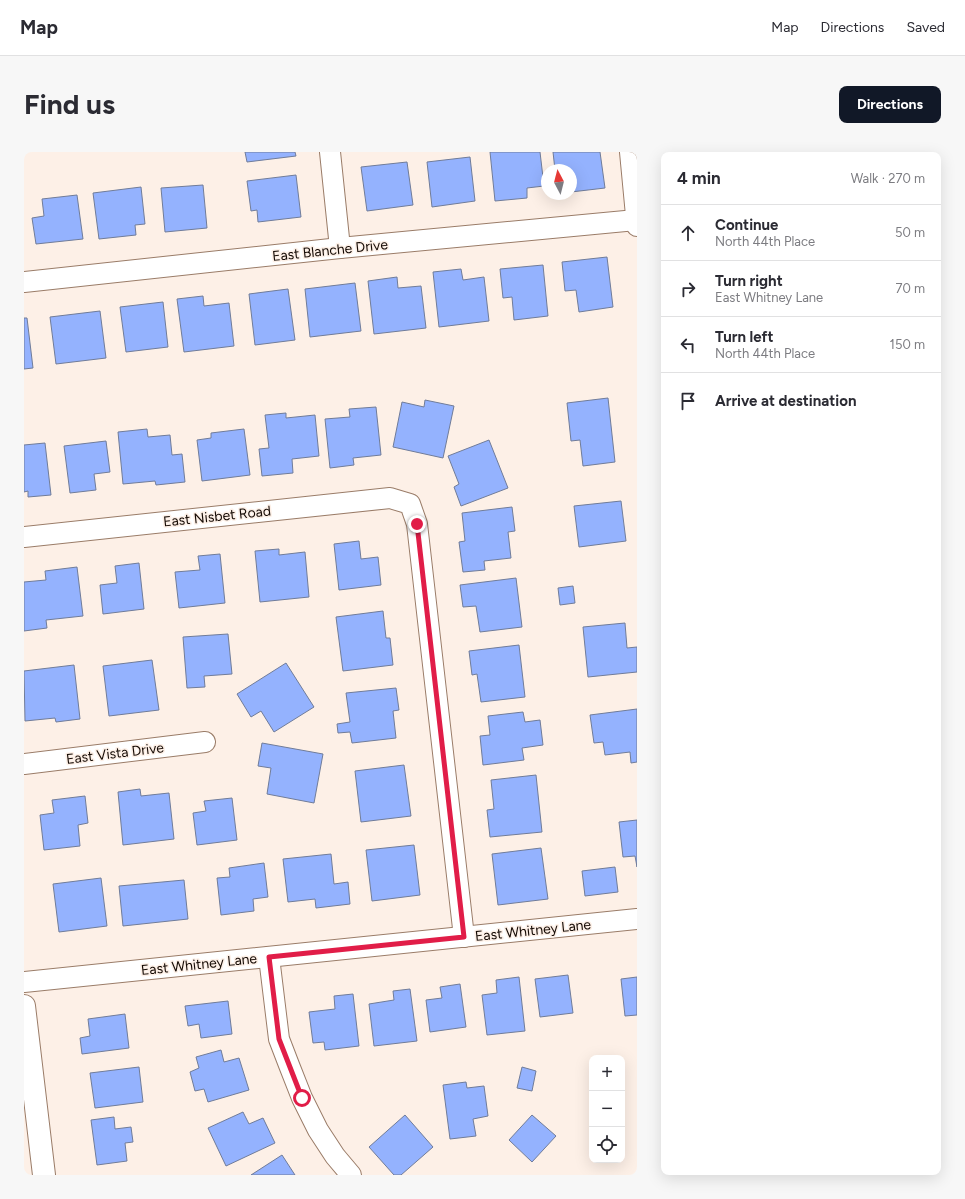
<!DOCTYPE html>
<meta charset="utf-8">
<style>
body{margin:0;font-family:Figtree,sans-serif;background:#f7f7f7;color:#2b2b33}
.controls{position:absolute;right:12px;bottom:12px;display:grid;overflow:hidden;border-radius:8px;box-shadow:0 4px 16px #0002}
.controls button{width:36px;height:36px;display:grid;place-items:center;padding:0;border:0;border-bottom:1px solid #e1e1e2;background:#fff;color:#2b2b33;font:20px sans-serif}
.compass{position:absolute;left:517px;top:12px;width:36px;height:36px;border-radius:50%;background:#fff;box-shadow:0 4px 16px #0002;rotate:353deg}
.stop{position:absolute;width:12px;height:12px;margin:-9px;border:3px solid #e11d48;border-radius:50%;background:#fff}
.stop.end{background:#e11d48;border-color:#fff;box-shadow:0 1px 4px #0008}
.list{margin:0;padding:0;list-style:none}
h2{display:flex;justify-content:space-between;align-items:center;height:52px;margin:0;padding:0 16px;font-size:17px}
h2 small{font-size:13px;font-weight:400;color:#7c7c81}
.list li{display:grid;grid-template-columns:26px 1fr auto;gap:12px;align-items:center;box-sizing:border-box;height:56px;padding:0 16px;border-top:1px solid #e1e1e2}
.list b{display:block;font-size:15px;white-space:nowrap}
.list p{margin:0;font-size:13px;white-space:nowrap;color:#7c7c81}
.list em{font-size:13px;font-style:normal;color:#7c7c81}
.icon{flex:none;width:22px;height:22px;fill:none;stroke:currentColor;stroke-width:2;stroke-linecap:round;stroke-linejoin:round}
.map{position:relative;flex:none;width:613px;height:1023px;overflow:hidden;border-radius:8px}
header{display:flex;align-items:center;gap:24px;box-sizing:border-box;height:56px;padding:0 20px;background:#fff;border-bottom:1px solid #e1e1e2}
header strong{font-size:19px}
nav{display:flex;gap:22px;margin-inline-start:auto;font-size:14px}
.intro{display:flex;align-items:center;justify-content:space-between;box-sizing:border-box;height:96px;padding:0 24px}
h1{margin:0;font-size:28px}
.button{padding:10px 18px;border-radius:8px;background:#111827;color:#fff;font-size:14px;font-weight:700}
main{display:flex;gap:24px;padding:0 24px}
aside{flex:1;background:#fff;border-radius:8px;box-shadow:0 4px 16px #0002}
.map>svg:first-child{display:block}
.building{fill:#94b2fe;stroke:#707c99}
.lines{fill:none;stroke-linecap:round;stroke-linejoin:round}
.street-casing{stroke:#9a7c68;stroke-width:22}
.secondary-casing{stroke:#9a7c68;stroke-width:24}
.street{stroke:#fff;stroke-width:20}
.secondary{stroke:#fff;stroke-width:22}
.route{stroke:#e11d48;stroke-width:5}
.labels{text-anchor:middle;stroke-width:3;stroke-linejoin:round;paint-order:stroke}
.street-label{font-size:14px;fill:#140a04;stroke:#fdf0e7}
</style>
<header>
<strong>Map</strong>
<nav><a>Map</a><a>Directions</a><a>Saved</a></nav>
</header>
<div class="intro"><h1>Find us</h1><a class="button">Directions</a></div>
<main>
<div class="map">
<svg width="613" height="1023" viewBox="0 0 613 1023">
<rect width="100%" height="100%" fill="#fdf0e7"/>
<!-- building -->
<g class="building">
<path d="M 221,0 L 271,0 L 272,4 L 223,10 Z"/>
<path d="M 466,0 L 516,0 L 520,34 L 503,36 L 503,46 L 471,49 Z"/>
<path d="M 529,0 L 576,0 L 581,36 L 547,40 L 547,18 L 531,18 Z"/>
<path d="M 446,5 L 451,49 L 408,55 L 403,10 Z"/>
<path d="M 383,10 L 389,53 L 343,59 L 337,15 Z"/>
<path d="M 272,23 L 277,65 L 234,70 L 233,58 L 227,59 L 223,29 Z"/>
<path d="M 179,33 L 183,76 L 141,80 L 137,36 Z"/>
<path d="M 117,35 L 121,72 L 111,73 L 112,83 L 75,87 L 69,41 Z"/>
<path d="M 53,43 L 59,87 L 12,92 L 8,66 L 20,64 L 18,47 Z"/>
<path d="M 583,105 L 589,155 L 555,160 L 552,138 L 541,139 L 538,110 Z"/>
<path d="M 519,113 L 524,164 L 490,168 L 488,145 L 479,146 L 476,117 Z"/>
<path d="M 437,117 L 439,128 L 460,125 L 465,169 L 415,175 L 409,120 Z"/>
<path d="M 373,125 L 374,136 L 397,134 L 402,176 L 350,182 L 344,129 Z"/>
<path d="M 331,131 L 337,179 L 286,185 L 281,137 Z"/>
<path d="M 264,137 L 271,188 L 231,193 L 225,142 Z"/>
<path d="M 179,144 L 180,154 L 205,151 L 210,194 L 160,200 L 153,147 Z"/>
<path d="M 139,150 L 144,195 L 102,200 L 96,155 Z"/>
<path d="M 76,159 L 82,206 L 32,212 L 26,165 Z"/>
<path d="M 0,166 L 3,166 L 9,216 L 0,217 Z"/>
<path d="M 584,246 L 591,310 L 559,314 L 556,288 L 547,289 L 543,251 Z"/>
<path d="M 401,248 L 430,254 L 419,306 L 369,295 L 378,250 L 400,255 Z"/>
<path d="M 352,255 L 357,303 L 329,306 L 330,313 L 306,316 L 301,267 L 326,265 L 325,257 Z"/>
<path d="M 262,261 L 262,266 L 291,263 L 295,304 L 268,307 L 269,321 L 238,324 L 235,297 L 245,296 L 241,263 Z"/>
<path d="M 123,277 L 124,285 L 146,283 L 148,303 L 158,302 L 161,330 L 132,333 L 131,329 L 99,332 L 94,280 Z"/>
<path d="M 220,277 L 226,323 L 178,329 L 173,288 L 187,286 L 187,281 Z"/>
<path d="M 465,288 L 484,336 L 437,354 L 430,335 L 435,332 L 424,304 Z"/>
<path d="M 82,289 L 86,320 L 70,322 L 72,338 L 46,341 L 40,294 Z"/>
<path d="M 21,291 L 27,343 L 4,345 L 4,339 L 0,340 L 0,293 Z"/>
<path d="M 597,349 L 602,389 L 555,395 L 550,354 Z"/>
<path d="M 488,355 L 491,379 L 484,380 L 487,406 L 460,409 L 461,418 L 439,420 L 435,390 L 441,389 L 438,361 Z"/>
<path d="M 335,389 L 337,407 L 354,405 L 357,433 L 315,438 L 310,392 Z"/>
<path d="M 255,397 L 255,403 L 281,400 L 285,445 L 236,450 L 231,399 Z"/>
<path d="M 196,402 L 201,451 L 155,456 L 151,420 L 176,418 L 174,404 Z"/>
<path d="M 115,411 L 120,457 L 79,462 L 76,433 L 93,431 L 91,414 Z"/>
<path d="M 53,415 L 59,464 L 22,468 L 23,476 L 0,479 L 0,430 L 22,428 L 21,419 Z"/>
<path d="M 492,426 L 498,475 L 456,480 L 452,454 L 439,455 L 436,433 Z"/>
<path d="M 549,434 L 551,451 L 536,453 L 534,436 Z"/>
<path d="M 359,459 L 362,486 L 366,486 L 369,513 L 319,519 L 312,465 Z"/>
<path d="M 601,471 L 603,496 L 613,495 L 613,520 L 564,525 L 559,475 Z"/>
<path d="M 204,482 L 208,522 L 180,524 L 181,535 L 163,536 L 159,485 Z"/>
<path d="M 495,493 L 501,545 L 457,550 L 453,522 L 448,523 L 445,499 Z"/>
<path d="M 128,508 L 135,558 L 85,564 L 79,514 Z"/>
<path d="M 262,511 L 290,555 L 250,580 L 237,559 L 227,565 L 213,542 Z"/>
<path d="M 50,513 L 56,567 L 32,570 L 31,566 L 1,569 L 0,519 Z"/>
<path d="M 372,536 L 375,558 L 369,559 L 372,586 L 328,591 L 326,580 L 314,581 L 313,572 L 326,570 L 322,541 Z"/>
<path d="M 613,557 L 613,610 L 607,611 L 606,600 L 581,603 L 579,590 L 570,591 L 566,563 Z"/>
<path d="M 499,560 L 501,570 L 516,568 L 519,593 L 498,596 L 500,608 L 459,613 L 456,584 L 466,583 L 464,564 Z"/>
<path d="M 238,591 L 299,602 L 290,651 L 243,642 L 247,616 L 234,614 Z"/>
<path d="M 380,613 L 387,664 L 337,670 L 331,619 Z"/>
<path d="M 512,623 L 518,680 L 466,685 L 463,658 L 470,657 L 467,628 Z"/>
<path d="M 116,637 L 117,644 L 145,641 L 150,687 L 99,693 L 94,640 Z"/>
<path d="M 61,644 L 64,671 L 54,673 L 56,694 L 20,698 L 16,663 L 30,661 L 28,648 Z"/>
<path d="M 208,646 L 213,688 L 173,693 L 169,661 L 182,659 L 180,649 Z"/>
<path d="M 613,668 L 613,715 L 611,704 L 599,705 L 595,670 Z"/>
<path d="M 390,693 L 396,743 L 348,749 L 342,698 Z"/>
<path d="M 517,696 L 524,747 L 474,753 L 468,702 Z"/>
<path d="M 307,702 L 310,732 L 324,730 L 326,752 L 292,756 L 291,747 L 264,750 L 259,707 Z"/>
<path d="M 240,711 L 244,745 L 229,747 L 230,759 L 197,763 L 193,726 L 206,725 L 205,716 Z"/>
<path d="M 591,715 L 594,740 L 561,744 L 558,719 Z"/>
<path d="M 77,726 L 83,774 L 35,780 L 29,732 Z"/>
<path d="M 160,728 L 164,767 L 99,774 L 95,734 Z"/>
<path d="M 544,823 L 549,861 L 516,865 L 511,827 Z"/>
<path d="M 495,825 L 501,879 L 463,883 L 458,843 L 473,841 L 472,828 Z"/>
<path d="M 613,825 L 613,863 L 601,864 L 597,827 Z"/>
<path d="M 436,832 L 442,875 L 406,880 L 402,848 L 418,846 L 416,835 Z"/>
<path d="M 386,837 L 393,889 L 350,894 L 345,852 L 370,848 L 369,839 Z"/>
<path d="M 329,842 L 335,894 L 301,898 L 300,890 L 289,891 L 285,860 L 311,857 L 310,844 Z"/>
<path d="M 204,849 L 208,882 L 177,886 L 175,872 L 164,874 L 161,854 Z"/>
<path d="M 101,862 L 105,896 L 58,902 L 56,886 L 66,884 L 64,867 Z"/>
<path d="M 197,898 L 200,910 L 215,906 L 225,938 L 184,950 L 180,937 L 171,939 L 166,920 L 175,916 L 172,905 Z"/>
<path d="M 115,915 L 119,950 L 71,956 L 66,921 Z"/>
<path d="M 498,915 L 512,919 L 508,939 L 493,936 Z"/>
<path d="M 442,930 L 443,936 L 460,934 L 464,964 L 449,967 L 452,984 L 426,987 L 419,933 Z"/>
<path d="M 219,960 L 225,972 L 239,966 L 251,991 L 202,1014 L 184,976 Z"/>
<path d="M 381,963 L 409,995 L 377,1023 L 370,1023 L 345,995 Z"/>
<path d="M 508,963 L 532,984 L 508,1010 L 485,988 Z"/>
<path d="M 90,965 L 91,977 L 107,975 L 109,990 L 101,991 L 103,1009 L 73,1013 L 67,968 Z"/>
<path d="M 258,1003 L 271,1023 L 227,1023 Z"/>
</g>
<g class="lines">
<defs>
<g id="street">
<path d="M 306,0 L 316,96"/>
<path d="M 606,0 L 613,74"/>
<path d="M 0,130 L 316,96 L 612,68"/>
<path d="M 0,385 L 366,346 L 386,352 L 393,372 L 440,785"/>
<path d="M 0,612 L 181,590"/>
<path d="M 245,805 L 255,887 L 265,913 L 278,946 L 294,978 L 311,1004 L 327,1023"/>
<path d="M 0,830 L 613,767"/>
</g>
<path id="secondary" d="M 0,854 L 20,1023"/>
</defs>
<!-- street casing -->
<use href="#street" class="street-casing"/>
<!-- secondary casing -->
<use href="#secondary" class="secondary-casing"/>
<!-- street -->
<use href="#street" class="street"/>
<!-- secondary -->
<use href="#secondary" class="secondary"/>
</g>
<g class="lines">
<!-- route -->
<path class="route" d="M 278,946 L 255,887 L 245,805 L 440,785 L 393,372"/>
</g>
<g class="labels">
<!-- street labels -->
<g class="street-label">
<text transform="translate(306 98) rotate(-6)" y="5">East Blanche Drive</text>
<text transform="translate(193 364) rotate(-6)" y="5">East Nisbet Road</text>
<text transform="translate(91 601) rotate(-7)" y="5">East Vista Drive</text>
<text transform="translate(509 778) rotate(-6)" y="5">East Whitney Lane</text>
<text transform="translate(175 812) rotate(-6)" y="5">East Whitney Lane</text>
</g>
</g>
</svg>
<div class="controls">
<button>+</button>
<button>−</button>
<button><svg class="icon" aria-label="locate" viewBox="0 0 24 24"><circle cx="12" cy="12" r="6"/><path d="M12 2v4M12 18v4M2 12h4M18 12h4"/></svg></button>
</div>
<svg class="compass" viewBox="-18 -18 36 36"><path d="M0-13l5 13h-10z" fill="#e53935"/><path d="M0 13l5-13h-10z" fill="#7c7c81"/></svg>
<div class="stop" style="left:278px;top:946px"></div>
<div class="stop end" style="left:393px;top:372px"></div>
</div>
<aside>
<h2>4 min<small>Walk · 270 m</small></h2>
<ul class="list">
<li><svg class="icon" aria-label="ahead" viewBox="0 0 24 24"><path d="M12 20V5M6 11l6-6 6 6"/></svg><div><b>Continue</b><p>North 44th Place</p></div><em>50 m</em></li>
<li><svg class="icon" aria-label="right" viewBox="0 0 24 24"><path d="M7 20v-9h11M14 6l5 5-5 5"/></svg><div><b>Turn right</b><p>East Whitney Lane</p></div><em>70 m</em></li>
<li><svg class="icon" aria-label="left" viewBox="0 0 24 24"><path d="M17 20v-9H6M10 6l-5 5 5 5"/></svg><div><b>Turn left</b><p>North 44th Place</p></div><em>150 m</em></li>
<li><svg class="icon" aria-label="arrive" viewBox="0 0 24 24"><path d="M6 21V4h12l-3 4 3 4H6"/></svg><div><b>Arrive at destination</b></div></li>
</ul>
</aside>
</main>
